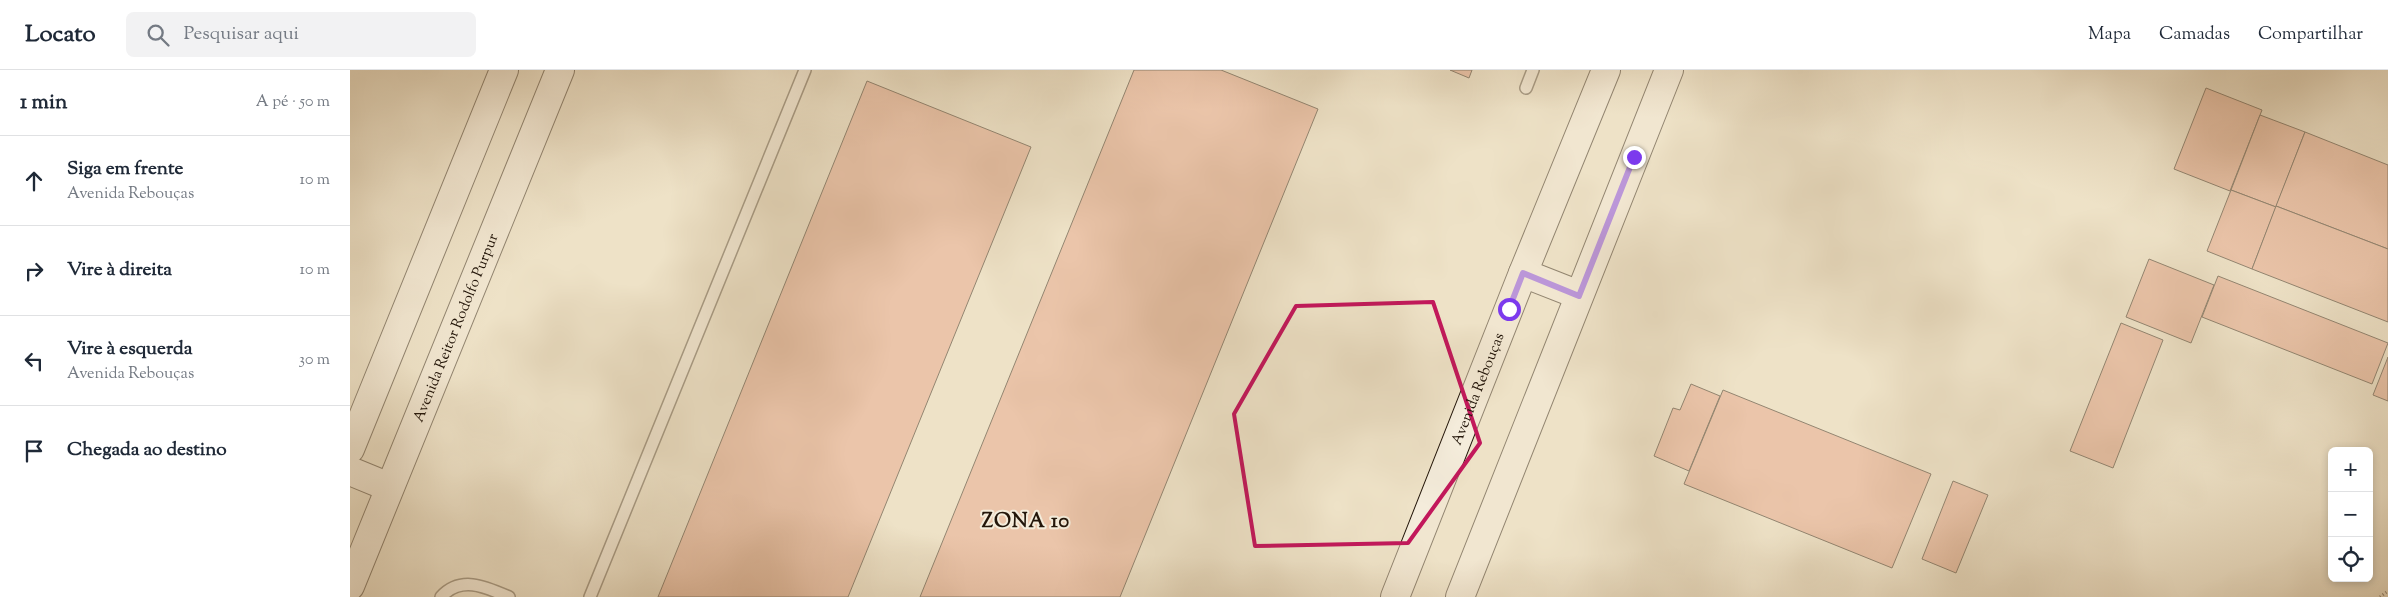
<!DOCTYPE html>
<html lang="pt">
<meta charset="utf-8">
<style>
body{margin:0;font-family:"Sorts Mill Goudy",serif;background:#f2f2f3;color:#1f2937}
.controls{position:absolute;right:15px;bottom:15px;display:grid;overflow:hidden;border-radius:8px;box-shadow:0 2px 8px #0003}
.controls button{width:45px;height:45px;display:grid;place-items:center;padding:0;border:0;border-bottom:1px solid #e0e1e3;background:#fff;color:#1f2937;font:25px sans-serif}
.stop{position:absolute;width:15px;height:15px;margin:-11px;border:4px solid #7c3aed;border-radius:50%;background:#fff}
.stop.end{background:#7c3aed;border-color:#fff;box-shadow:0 1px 5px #0008}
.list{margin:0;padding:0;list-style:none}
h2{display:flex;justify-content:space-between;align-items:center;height:65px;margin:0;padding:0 20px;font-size:21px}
h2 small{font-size:16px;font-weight:400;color:#747a83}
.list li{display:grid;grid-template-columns:32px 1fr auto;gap:15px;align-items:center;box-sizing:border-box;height:90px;padding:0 20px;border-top:1px solid #e0e1e3}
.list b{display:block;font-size:19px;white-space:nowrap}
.list p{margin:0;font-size:16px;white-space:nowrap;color:#747a83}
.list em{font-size:16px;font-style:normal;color:#747a83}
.icon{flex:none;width:28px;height:28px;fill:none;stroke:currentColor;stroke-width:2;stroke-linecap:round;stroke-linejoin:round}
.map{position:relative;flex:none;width:2038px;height:527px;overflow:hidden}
header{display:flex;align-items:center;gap:30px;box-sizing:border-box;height:70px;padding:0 25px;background:#fff;border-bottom:1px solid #e0e1e3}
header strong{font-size:24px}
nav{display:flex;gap:28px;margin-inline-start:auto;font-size:18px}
.search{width:350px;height:45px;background:#f2f2f3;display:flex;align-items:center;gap:12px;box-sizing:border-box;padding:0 18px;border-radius:8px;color:#747a83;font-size:19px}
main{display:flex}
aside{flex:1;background:#fff}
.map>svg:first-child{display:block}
.building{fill:#e7a287;stroke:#23160a}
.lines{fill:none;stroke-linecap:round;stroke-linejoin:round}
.service-casing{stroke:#564939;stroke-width:14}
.secondary-casing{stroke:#23160a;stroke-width:30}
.path{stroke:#23160a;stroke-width:3;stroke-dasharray:1 2.5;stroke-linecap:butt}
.service{stroke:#f4ecdb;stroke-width:11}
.secondary{stroke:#f4ecdb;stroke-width:28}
.route{stroke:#7c3aed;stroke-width:6}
.marked{fill:none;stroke:#c2185b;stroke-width:4;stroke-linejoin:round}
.labels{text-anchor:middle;stroke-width:4;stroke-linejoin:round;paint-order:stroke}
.street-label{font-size:15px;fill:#23160a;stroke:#f4ecdb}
.district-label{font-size:20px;font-weight:bold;letter-spacing:1px;fill:#23160a;stroke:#f4ecdb}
</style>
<header>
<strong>Locato</strong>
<div class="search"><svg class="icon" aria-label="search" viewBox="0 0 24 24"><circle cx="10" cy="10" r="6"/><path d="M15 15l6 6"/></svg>Pesquisar aqui</div>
<nav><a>Mapa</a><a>Camadas</a><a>Compartilhar</a></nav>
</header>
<main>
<aside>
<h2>1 min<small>A pé · 50 m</small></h2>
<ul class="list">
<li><svg class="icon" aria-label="ahead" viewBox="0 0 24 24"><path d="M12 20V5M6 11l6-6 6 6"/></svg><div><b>Siga em frente</b><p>Avenida Rebouças</p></div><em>10 m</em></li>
<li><svg class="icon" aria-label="right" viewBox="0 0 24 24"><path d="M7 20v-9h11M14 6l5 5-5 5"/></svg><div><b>Vire à direita</b></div><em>10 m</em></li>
<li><svg class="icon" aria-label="left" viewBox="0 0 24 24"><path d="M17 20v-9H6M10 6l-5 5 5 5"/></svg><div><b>Vire à esquerda</b><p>Avenida Rebouças</p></div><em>30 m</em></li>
<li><svg class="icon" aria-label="arrive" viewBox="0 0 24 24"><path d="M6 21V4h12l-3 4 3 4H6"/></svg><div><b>Chegada ao destino</b></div></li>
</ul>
</aside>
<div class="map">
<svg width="2038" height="527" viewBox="0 0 2038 527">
<rect width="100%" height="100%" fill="#eee2c7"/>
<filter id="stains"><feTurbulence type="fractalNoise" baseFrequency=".004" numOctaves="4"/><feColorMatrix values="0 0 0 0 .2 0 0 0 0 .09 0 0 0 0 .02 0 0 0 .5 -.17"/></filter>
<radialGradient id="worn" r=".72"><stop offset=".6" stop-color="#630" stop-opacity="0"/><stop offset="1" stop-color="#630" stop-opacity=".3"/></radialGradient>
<!-- building -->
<g class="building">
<path d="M 784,0 L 871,0 L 968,39 L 770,527 L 570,527 Z"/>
<path d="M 1100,0 L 1122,0 L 1119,8 Z"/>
<path d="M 517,11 L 681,77 L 498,527 L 308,527 Z"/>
<path d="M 1856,18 L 1912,40 L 1880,121 L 1824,99 Z"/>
<path d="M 1910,45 L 1955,62 L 1926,137 L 1881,120 Z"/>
<path d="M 1955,62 L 2038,95 L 2038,179 L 1926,136 Z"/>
<path d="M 1881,120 L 1926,137 L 1902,199 L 1857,181 Z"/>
<path d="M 1926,136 L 2038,179 L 2038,252 L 1902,199 Z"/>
<path d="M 1799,189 L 1864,215 L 1841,273 L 1776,247 Z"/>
<path d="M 1868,206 L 2038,273 L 2022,314 L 1852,247 Z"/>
<path d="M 1771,253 L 1813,270 L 1763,398 L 1720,381 Z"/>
<path d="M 2038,287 L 2038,331 L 2023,325 Z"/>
<path d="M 1341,314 L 1370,326 L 1339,401 L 1304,386 L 1323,338 L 1330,340 Z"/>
<path d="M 1373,320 L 1581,404 L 1542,498 L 1334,414 Z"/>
<path d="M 1603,411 L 1638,425 L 1606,503 L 1572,489 Z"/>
</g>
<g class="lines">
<defs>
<g id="service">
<path d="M 1176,18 L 1183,0"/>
<path d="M 91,527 C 111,505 136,517 159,527"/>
<path d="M 240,527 L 455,0"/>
</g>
<g id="secondary">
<path d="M 1173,203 L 1229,225"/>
<path d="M 0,379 L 154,0"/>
<path d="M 0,401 L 39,417"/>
<path id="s1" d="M 0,516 L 210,0"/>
<path id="s2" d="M 1045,527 L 1173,203 L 1256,0"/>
<path d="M 1110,527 L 1319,0"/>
</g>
</defs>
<!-- service casing -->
<use href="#service" class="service-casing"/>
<!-- secondary casing -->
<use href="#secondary" class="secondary-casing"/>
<!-- path -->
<path class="path" d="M 2030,527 L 2038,521"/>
<!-- service -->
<use href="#service" class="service"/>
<!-- secondary -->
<use href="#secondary" class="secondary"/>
</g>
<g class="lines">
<!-- route -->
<path class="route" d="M 1159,239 L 1173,203 L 1229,226 L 1284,87"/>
</g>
<!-- marked area -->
<path d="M0 0H2038V527H0ZM 1083,232 L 1130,373 L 1058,473 L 905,476 L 884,344 L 946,236 Z" fill="#eee2c7" fill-opacity=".55" fill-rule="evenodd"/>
<path class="marked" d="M 1083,232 L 1130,373 L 1058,473 L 905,476 L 884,344 L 946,236 Z"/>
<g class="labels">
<!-- street labels -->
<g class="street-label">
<text dy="5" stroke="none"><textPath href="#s1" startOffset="279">Avenida Reitor Rodolfo Purpur</textPath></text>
<text dy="5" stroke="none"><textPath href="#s2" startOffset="224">Avenida Rebouças</textPath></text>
</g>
<!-- district labels -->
<g class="district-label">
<text x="676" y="457">ZONA 10</text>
</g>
</g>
<rect width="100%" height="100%" filter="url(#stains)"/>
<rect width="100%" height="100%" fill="url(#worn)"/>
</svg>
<div class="controls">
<button>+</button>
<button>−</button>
<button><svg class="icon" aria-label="locate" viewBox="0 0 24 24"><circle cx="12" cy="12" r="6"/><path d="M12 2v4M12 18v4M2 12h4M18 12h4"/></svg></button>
</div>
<div class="stop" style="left:1159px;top:239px"></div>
<div class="stop end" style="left:1284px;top:87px"></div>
</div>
</main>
